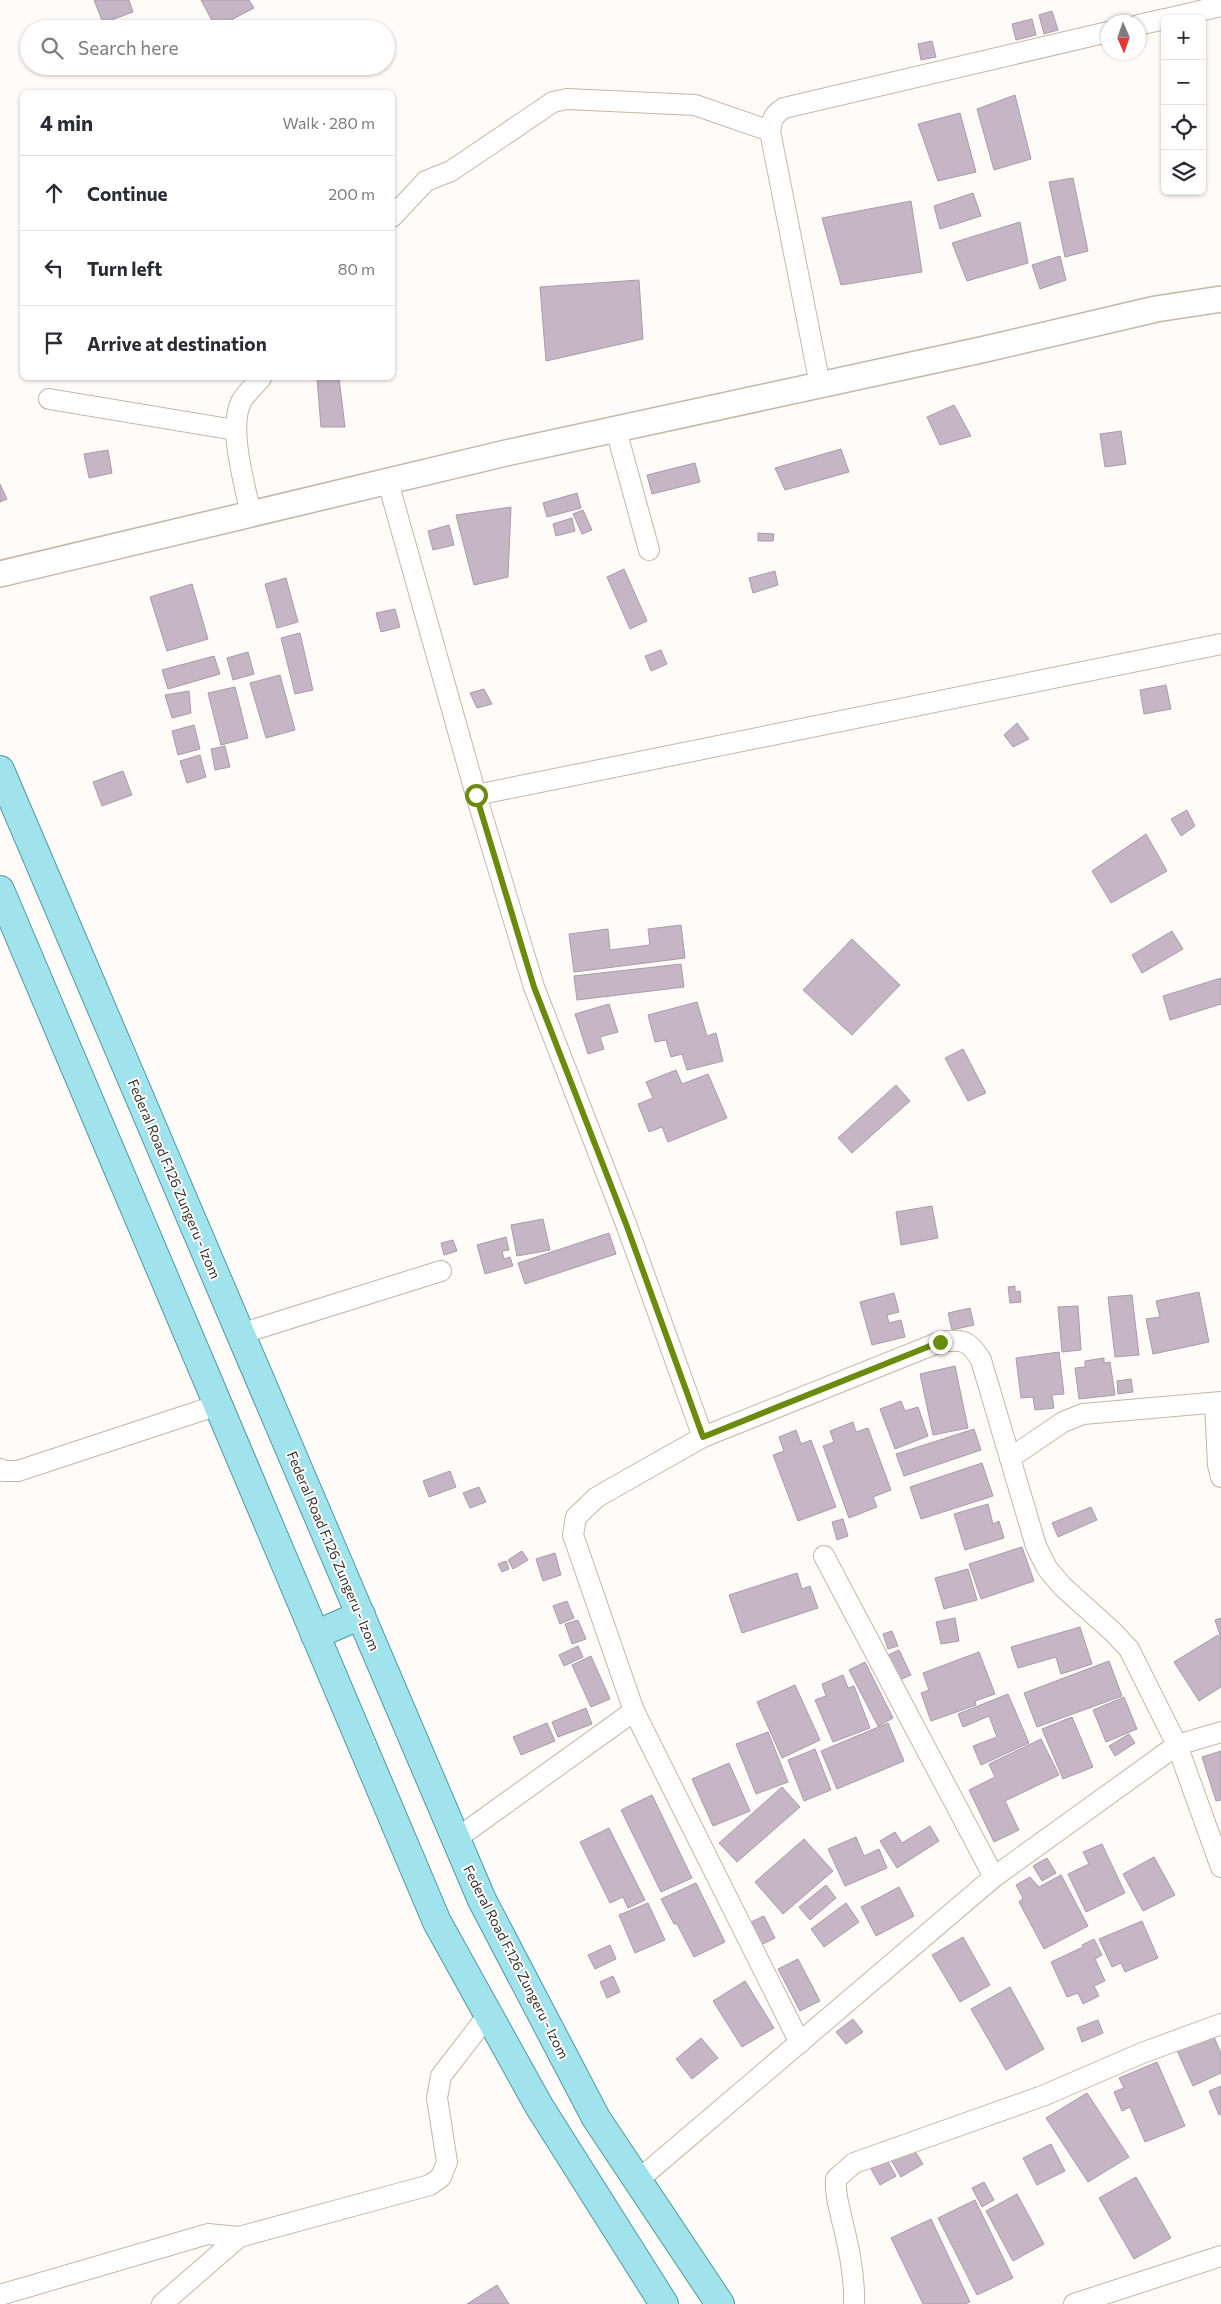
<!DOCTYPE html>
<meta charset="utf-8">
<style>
body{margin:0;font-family:Commissioner,sans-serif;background:#f2f2f3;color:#2b2b33}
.controls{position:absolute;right:15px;top:15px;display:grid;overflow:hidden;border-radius:8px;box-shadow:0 1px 4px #0004}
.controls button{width:45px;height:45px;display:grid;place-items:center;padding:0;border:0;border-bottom:1px solid #e1e1e2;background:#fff;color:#2b2b33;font:25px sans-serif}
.compass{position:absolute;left:1101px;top:15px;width:45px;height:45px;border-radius:50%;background:#fff;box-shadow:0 1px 4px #0004;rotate:178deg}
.stop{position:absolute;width:15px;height:15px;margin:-11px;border:4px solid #6b8b0c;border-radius:50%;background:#fff}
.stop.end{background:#6b8b0c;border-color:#fff;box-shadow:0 1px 5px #0008}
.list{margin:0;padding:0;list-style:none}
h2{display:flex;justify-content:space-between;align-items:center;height:65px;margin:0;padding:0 20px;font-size:21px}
h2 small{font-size:16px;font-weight:400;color:#7c7c81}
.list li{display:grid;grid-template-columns:32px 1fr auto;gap:15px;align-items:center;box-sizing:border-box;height:75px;padding:0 20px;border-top:1px solid #e1e1e2}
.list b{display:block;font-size:19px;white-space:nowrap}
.list em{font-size:16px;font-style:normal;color:#7c7c81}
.icon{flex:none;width:28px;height:28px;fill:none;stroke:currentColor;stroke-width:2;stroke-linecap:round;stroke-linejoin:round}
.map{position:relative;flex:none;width:1221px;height:2304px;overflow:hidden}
.search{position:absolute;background:#fff;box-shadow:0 1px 4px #0004;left:20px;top:20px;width:375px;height:55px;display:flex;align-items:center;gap:12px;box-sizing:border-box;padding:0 18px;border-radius:28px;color:#7c7c81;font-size:19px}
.panel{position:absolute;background:#fff;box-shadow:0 1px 4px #0004;left:20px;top:90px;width:375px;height:290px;border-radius:8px}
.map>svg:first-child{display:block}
.building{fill:#c6b6c5;stroke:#aa9ba9}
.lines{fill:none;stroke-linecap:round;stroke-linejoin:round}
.minor-casing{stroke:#c6b6a8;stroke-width:22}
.tertiary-casing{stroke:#c6b6a8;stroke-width:28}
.primary-casing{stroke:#5198a1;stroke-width:30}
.minor{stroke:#fff;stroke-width:20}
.tertiary{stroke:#fff;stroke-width:25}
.primary{stroke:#a0e3ed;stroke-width:28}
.route{stroke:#6b8b0c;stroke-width:6}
.labels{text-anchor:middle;stroke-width:4;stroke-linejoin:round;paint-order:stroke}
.street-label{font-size:14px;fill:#36302a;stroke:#fff}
</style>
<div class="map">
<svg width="1221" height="2304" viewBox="0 0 1221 2304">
<rect width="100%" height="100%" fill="#fefbf8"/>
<!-- building -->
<g class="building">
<path d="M 94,0 L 129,0 L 133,12 L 103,23 Z"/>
<path d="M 201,0 L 249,0 L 254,8 L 216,28 Z"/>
<path d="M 1052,11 L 1058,30 L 1044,34 L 1039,15 Z"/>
<path d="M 1032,19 L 1036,35 L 1016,40 L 1012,24 Z"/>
<path d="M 932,41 L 936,57 L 921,60 L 918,44 Z"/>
<path d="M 1015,95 L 1031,159 L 994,170 L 977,109 Z"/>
<path d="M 960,113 L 976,172 L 938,181 L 918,124 Z"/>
<path d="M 1073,178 L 1088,251 L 1065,257 L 1049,182 Z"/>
<path d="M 973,193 L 981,216 L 940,229 L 934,206 Z"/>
<path d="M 911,201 L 922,272 L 841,285 L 822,218 Z"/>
<path d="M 1020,222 L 1028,263 L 967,281 L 952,243 Z"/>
<path d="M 1060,256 L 1066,280 L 1040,289 L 1032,265 Z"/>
<path d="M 639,280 L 643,339 L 546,361 L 540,287 Z"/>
<path d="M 317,378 L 339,378 L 345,427 L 321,427 Z"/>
<path d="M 954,405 L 971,436 L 940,445 L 927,417 Z"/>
<path d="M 1121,431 L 1126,464 L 1105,467 L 1100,434 Z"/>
<path d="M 841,449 L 849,472 L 785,490 L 775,468 Z"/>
<path d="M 108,450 L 112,473 L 89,478 L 84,454 Z"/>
<path d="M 695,463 L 700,482 L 652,494 L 647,475 Z"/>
<path d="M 0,484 L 7,499 L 0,502 Z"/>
<path d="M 577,493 L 581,508 L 547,517 L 543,503 Z"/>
<path d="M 511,507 L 508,577 L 474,585 L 456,515 Z"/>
<path d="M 583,510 L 592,530 L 582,534 L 573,514 Z"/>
<path d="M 572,518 L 575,531 L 556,536 L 553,524 Z"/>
<path d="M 449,525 L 454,545 L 433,550 L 428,531 Z"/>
<path d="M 758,533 L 774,534 L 773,541 L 758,541 Z"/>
<path d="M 624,569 L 647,621 L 630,629 L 607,577 Z"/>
<path d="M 775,571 L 778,585 L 753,593 L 749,578 Z"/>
<path d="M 286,578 L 298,622 L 277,628 L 265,584 Z"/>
<path d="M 192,584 L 208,639 L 167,651 L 150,597 Z"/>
<path d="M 395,609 L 400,627 L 381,632 L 376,613 Z"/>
<path d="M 300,633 L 313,690 L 295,694 L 281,638 Z"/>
<path d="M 661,650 L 667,664 L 651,671 L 645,656 Z"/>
<path d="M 248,652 L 254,674 L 233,680 L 227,658 Z"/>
<path d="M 214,656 L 220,674 L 168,689 L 162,670 Z"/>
<path d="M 280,675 L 295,730 L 266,738 L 250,683 Z"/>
<path d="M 1166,685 L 1171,709 L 1144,714 L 1140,690 Z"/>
<path d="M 235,687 L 248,738 L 221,745 L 208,693 Z"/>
<path d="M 484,689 L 492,704 L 477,708 L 470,693 Z"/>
<path d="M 189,691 L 191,713 L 172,718 L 165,695 Z"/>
<path d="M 1017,723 L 1029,739 L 1013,747 L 1004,735 Z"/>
<path d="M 194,725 L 200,749 L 178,755 L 172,731 Z"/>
<path d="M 225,746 L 230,767 L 215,770 L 211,749 Z"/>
<path d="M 200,755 L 206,777 L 187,783 L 180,761 Z"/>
<path d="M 123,771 L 132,795 L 102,806 L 93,782 Z"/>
<path d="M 1187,810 L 1195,826 L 1181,836 L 1171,819 Z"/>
<path d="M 1146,834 L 1167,871 L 1111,903 L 1092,871 Z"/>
<path d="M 681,925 L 685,958 L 574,972 L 569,934 L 608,929 L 610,950 L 650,945 L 648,929 Z"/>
<path d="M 1172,931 L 1183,949 L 1142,973 L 1132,955 Z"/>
<path d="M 852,939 L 900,985 L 852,1035 L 803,990 Z"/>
<path d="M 681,964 L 684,987 L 577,1000 L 574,976 Z"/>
<path d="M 1221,978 L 1221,1004 L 1170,1020 L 1163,996 Z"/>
<path d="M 697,1002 L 707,1036 L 716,1033 L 723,1061 L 687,1070 L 682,1054 L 671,1057 L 666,1040 L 655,1042 L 648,1015 Z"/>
<path d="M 609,1004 L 618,1032 L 600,1037 L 604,1049 L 588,1054 L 575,1014 Z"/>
<path d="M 963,1049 L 986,1093 L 968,1101 L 945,1058 Z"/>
<path d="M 676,1070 L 682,1084 L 708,1074 L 727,1118 L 668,1142 L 662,1127 L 649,1132 L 638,1104 L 653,1098 L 646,1082 Z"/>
<path d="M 896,1085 L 910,1101 L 852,1153 L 838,1138 Z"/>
<path d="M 932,1206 L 938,1238 L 901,1245 L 896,1212 Z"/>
<path d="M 543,1219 L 550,1250 L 517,1256 L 511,1225 Z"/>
<path d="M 609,1233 L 616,1254 L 525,1284 L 518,1263 Z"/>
<path d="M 506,1237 L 509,1250 L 502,1251 L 504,1259 L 510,1257 L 513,1266 L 485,1274 L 477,1245 Z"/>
<path d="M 453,1240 L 457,1251 L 444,1255 L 441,1243 Z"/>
<path d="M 1015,1286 L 1015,1292 L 1020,1291 L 1021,1302 L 1010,1303 L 1008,1287 Z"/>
<path d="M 1199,1292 L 1209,1342 L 1153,1354 L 1146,1319 L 1160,1317 L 1156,1301 Z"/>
<path d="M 894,1293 L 899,1312 L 887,1315 L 889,1323 L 901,1320 L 905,1337 L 872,1345 L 860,1302 Z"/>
<path d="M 1132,1295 L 1139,1355 L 1115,1357 L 1108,1297 Z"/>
<path d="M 1078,1306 L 1081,1350 L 1062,1352 L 1058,1307 Z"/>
<path d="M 970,1308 L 974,1325 L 952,1330 L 948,1313 Z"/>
<path d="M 1059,1352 L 1064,1394 L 1052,1395 L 1054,1408 L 1035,1410 L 1033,1397 L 1021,1398 L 1016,1358 Z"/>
<path d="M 1104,1358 L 1104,1363 L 1110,1362 L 1115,1395 L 1079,1399 L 1075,1368 L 1085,1367 L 1085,1361 Z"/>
<path d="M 955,1366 L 968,1428 L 933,1435 L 920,1374 Z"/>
<path d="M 1131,1379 L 1133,1392 L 1118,1394 L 1117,1381 Z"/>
<path d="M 901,1401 L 905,1411 L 918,1407 L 928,1436 L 895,1449 L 880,1409 Z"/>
<path d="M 853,1422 L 856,1432 L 868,1428 L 891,1490 L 873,1497 L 877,1507 L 849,1518 L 823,1446 L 834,1442 L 830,1431 Z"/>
<path d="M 974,1429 L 981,1450 L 904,1476 L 896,1454 Z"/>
<path d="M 796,1430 L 801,1444 L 811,1440 L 836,1507 L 798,1521 L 773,1455 L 784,1451 L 779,1437 Z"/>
<path d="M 982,1463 L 993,1496 L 921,1519 L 910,1487 Z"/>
<path d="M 450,1471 L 456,1487 L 429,1497 L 423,1481 Z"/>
<path d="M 479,1487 L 486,1502 L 470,1508 L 463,1493 Z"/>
<path d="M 988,1504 L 993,1524 L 999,1521 L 1004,1538 L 965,1550 L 954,1514 Z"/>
<path d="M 1091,1507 L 1097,1520 L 1058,1537 L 1052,1523 Z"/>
<path d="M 843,1519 L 848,1536 L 837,1540 L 832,1522 Z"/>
<path d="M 1022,1547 L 1034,1581 L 981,1599 L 969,1564 Z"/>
<path d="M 522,1551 L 528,1560 L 513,1569 L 508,1560 Z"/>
<path d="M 555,1553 L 561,1575 L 543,1581 L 536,1559 Z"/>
<path d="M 506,1561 L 509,1569 L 502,1572 L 498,1564 Z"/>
<path d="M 968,1569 L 977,1600 L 944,1609 L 935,1578 Z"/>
<path d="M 797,1573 L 802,1589 L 810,1586 L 818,1608 L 742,1633 L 729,1595 Z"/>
<path d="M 567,1601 L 574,1618 L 560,1624 L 553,1606 Z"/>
<path d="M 955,1618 L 959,1641 L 941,1644 L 936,1622 Z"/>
<path d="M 1221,1618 L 1221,1638 L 1215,1620 Z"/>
<path d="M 578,1620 L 586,1639 L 572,1644 L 565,1624 Z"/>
<path d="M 1080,1627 L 1092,1664 L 1061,1674 L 1056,1657 L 1018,1668 L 1011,1647 Z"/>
<path d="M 892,1631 L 898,1646 L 888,1649 L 883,1634 Z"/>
<path d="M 1218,1635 L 1221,1639 L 1221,1687 L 1199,1701 L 1174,1662 Z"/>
<path d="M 578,1646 L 583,1657 L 564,1666 L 559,1655 Z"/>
<path d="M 899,1650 L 911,1675 L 900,1680 L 888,1655 Z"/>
<path d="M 979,1652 L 995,1694 L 975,1701 L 976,1705 L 931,1721 L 921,1693 L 929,1690 L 923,1673 Z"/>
<path d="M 591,1656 L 610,1699 L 591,1707 L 572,1665 Z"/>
<path d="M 1109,1661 L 1122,1696 L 1037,1727 L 1024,1693 Z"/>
<path d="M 865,1662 L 893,1718 L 878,1726 L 849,1670 Z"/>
<path d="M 843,1675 L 848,1688 L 854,1686 L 870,1728 L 833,1742 L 815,1700 L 826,1696 L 822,1684 Z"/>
<path d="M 795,1685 L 820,1740 L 782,1758 L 757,1702 Z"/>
<path d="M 1008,1694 L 1029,1743 L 981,1765 L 973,1746 L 997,1737 L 989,1716 L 963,1727 L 958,1714 Z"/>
<path d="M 1124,1697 L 1137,1729 L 1106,1742 L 1093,1710 Z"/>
<path d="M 586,1708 L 592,1724 L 558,1737 L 552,1722 Z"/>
<path d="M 1072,1717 L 1093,1767 L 1063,1779 L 1042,1729 Z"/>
<path d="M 547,1723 L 555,1741 L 521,1755 L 513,1737 Z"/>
<path d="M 888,1723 L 904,1761 L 837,1789 L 821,1751 Z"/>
<path d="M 768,1732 L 788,1782 L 756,1794 L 736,1744 Z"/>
<path d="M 1129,1734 L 1135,1743 L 1115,1756 L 1109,1746 Z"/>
<path d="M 1041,1739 L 1059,1775 L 1005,1801 L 1019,1830 L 994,1842 L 969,1790 L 995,1777 L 989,1764 Z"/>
<path d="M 815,1749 L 831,1790 L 804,1801 L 788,1760 Z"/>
<path d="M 1221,1751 L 1221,1800 L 1216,1801 L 1202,1757 Z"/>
<path d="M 729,1763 L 750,1811 L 713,1826 L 692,1779 Z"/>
<path d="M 782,1787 L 800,1807 L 737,1862 L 719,1843 Z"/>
<path d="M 652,1795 L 692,1878 L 661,1892 L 621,1810 Z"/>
<path d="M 930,1826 L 939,1841 L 897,1868 L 880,1841 L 895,1832 L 902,1843 Z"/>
<path d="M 609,1828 L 645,1900 L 628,1908 L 623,1897 L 610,1903 L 580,1842 Z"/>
<path d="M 856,1837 L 864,1856 L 879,1849 L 887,1868 L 845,1886 L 828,1849 Z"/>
<path d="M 804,1839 L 833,1871 L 783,1914 L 755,1882 Z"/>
<path d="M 1102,1844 L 1125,1893 L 1086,1912 L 1068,1874 L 1089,1864 L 1083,1852 Z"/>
<path d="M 1154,1857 L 1175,1895 L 1143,1911 L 1123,1874 Z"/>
<path d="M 1047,1858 L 1056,1873 L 1042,1881 L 1033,1866 Z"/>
<path d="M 1061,1875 L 1088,1926 L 1044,1949 L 1019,1902 L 1023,1898 L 1016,1885 L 1030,1877 L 1039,1887 Z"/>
<path d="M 696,1883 L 725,1942 L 694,1957 L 677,1924 L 674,1924 L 661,1899 Z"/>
<path d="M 826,1885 L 836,1898 L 810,1920 L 799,1907 Z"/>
<path d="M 899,1887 L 914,1916 L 876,1936 L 861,1907 Z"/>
<path d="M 648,1903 L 665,1940 L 635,1953 L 619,1915 Z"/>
<path d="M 846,1903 L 859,1922 L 824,1947 L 811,1929 Z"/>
<path d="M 764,1916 L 775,1938 L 761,1945 L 751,1922 Z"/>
<path d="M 1142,1921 L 1158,1958 L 1125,1972 L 1121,1963 L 1112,1967 L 1099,1939 Z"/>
<path d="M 963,1937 L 990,1985 L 960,2002 L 932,1955 Z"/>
<path d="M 1094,1939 L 1102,1955 L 1095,1959 L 1105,1981 L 1094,1986 L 1099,1996 L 1083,2004 L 1078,1993 L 1067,1997 L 1051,1962 L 1083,1947 L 1082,1945 Z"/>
<path d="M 610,1945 L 616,1959 L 595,1969 L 588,1955 Z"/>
<path d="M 798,1959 L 820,2001 L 800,2011 L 778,1969 Z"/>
<path d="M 613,1976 L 620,1992 L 607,1998 L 600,1982 Z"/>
<path d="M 745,1981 L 774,2028 L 742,2047 L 713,2001 Z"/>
<path d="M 1010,1987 L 1044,2049 L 1006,2070 L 971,2009 Z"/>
<path d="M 853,2019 L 863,2032 L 846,2044 L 836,2032 Z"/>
<path d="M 1098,2020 L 1103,2033 L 1082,2042 L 1077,2028 Z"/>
<path d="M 1211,2030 L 1221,2053 L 1221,2073 L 1193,2086 L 1175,2046 Z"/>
<path d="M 701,2038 L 718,2058 L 692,2079 L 676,2059 Z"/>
<path d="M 1157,2062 L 1185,2126 L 1145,2142 L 1130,2107 L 1122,2111 L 1114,2092 L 1124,2088 L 1119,2078 Z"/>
<path d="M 1221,2086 L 1221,2114 L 1219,2115 L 1209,2091 Z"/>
<path d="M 1087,2093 L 1129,2157 L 1088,2182 L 1046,2118 Z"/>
<path d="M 1051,2144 L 1065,2171 L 1037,2185 L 1023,2158 Z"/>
<path d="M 913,2148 L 923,2164 L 901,2177 L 891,2160 Z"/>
<path d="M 887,2160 L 896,2176 L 880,2185 L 871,2169 Z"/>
<path d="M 1136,2177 L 1171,2238 L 1134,2259 L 1099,2198 Z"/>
<path d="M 984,2182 L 994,2200 L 982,2207 L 972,2188 Z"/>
<path d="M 1017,2194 L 1044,2244 L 1013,2261 L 986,2211 Z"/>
<path d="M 975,2200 L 1013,2278 L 977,2295 L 938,2218 Z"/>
<path d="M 931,2219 L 970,2302 L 965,2304 L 923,2304 L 891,2238 Z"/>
<path d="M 497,2285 L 509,2304 L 467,2304 Z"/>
</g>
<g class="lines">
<defs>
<g id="minor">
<path d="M 1166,19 L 1221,6"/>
<path d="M 1138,25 L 1165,19"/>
<path d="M 392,217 L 426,181 L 451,171 L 553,102 L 567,99 L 695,105 L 770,131"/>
<path d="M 820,385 L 770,131 C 772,119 774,114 784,108 L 1108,32"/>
<path d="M 49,399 L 235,430"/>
<path d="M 616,430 L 649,550"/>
<path d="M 388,482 L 476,795 L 534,987 L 626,1224 L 703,1437"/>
<path d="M 251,515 C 245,485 228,429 241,402 C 246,393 255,385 261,378"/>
<path d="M 476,795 L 1221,644"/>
<path d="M 240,1334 L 441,1271"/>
<path d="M 1215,1403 L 1218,1465 L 1221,1477"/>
<path d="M 1010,1458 L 1063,1422 L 1083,1414 L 1221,1402"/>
<path d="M 0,1469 L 4,1471 L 18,1471 L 218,1405"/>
<path d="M 824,1556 L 994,1877"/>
<path d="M 456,1839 L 634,1711"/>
<path d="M 800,2043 L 634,1711 L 573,1535 L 576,1517 L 597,1497 L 703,1437 L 940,1342 C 963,1339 969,1340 981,1360 L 1036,1546 L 1047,1568 L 1062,1586 L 1113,1632 L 1129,1649 L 1177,1745 L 1221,1867"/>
<path d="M 637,2181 L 994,1877 L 1177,1745 L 1221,1732"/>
<path d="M 0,2295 L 208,2234 L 239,2237 L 430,2185 L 441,2177 L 447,2162 L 437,2098 L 441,2076 L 488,2015"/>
<path d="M 162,2304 L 239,2237"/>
<path d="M 854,2304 C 855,2275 848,2244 841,2216 C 838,2201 835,2195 836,2179 L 854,2163 L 1045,2095 L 1142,2053 L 1221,2024"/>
<path d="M 1074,2304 L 1221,2256"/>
</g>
<path id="tertiary" d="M 0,574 L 506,453 L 981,350 L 1156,309 L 1221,299"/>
<g id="primary">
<path d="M 0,770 L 482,1900 L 596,2118 L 720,2304"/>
<path d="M 0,890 L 437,1922 L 539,2106 L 664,2304"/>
<path d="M 315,1635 L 361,1615"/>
</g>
</defs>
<!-- minor casing -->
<use href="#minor" class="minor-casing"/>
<!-- tertiary casing -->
<use href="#tertiary" class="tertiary-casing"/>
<!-- primary casing -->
<use href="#primary" class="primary-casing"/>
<!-- minor -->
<use href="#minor" class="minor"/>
<!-- tertiary -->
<use href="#tertiary" class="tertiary"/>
<!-- primary -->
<use href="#primary" class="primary"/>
</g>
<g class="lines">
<!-- route -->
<path class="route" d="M 476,795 L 534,987 L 626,1224 L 703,1437 L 940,1342"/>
</g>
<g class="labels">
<!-- street labels -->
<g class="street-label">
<text transform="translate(174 1179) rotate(67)" y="5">Federal Road F.126 Zungeru - Izom</text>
<text transform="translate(333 1551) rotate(67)" y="5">Federal Road F.126 Zungeru - Izom</text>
<text transform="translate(516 1962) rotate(63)" y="5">Federal Road F.126 Zungeru - Izom</text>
</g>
</g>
</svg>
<div class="controls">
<button>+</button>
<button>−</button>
<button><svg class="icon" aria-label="locate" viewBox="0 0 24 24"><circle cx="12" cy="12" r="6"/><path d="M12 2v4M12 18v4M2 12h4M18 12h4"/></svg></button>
<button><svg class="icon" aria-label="layers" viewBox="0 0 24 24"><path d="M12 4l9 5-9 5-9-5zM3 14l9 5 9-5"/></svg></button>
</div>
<svg class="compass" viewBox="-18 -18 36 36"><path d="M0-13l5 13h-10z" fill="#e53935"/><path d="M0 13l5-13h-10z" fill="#7c7c81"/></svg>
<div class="stop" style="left:476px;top:795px"></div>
<div class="stop end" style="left:940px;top:1342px"></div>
<div class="search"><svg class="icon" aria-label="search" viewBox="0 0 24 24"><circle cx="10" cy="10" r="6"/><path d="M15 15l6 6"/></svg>Search here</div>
<section class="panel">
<h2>4 min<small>Walk · 280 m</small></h2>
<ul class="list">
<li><svg class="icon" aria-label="ahead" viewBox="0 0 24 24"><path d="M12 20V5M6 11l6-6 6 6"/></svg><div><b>Continue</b></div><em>200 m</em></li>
<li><svg class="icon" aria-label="left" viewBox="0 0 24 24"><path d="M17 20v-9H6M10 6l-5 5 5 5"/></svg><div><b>Turn left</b></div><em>80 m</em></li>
<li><svg class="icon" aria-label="arrive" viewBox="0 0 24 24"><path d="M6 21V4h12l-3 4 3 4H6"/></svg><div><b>Arrive at destination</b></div></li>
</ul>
</section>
</div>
